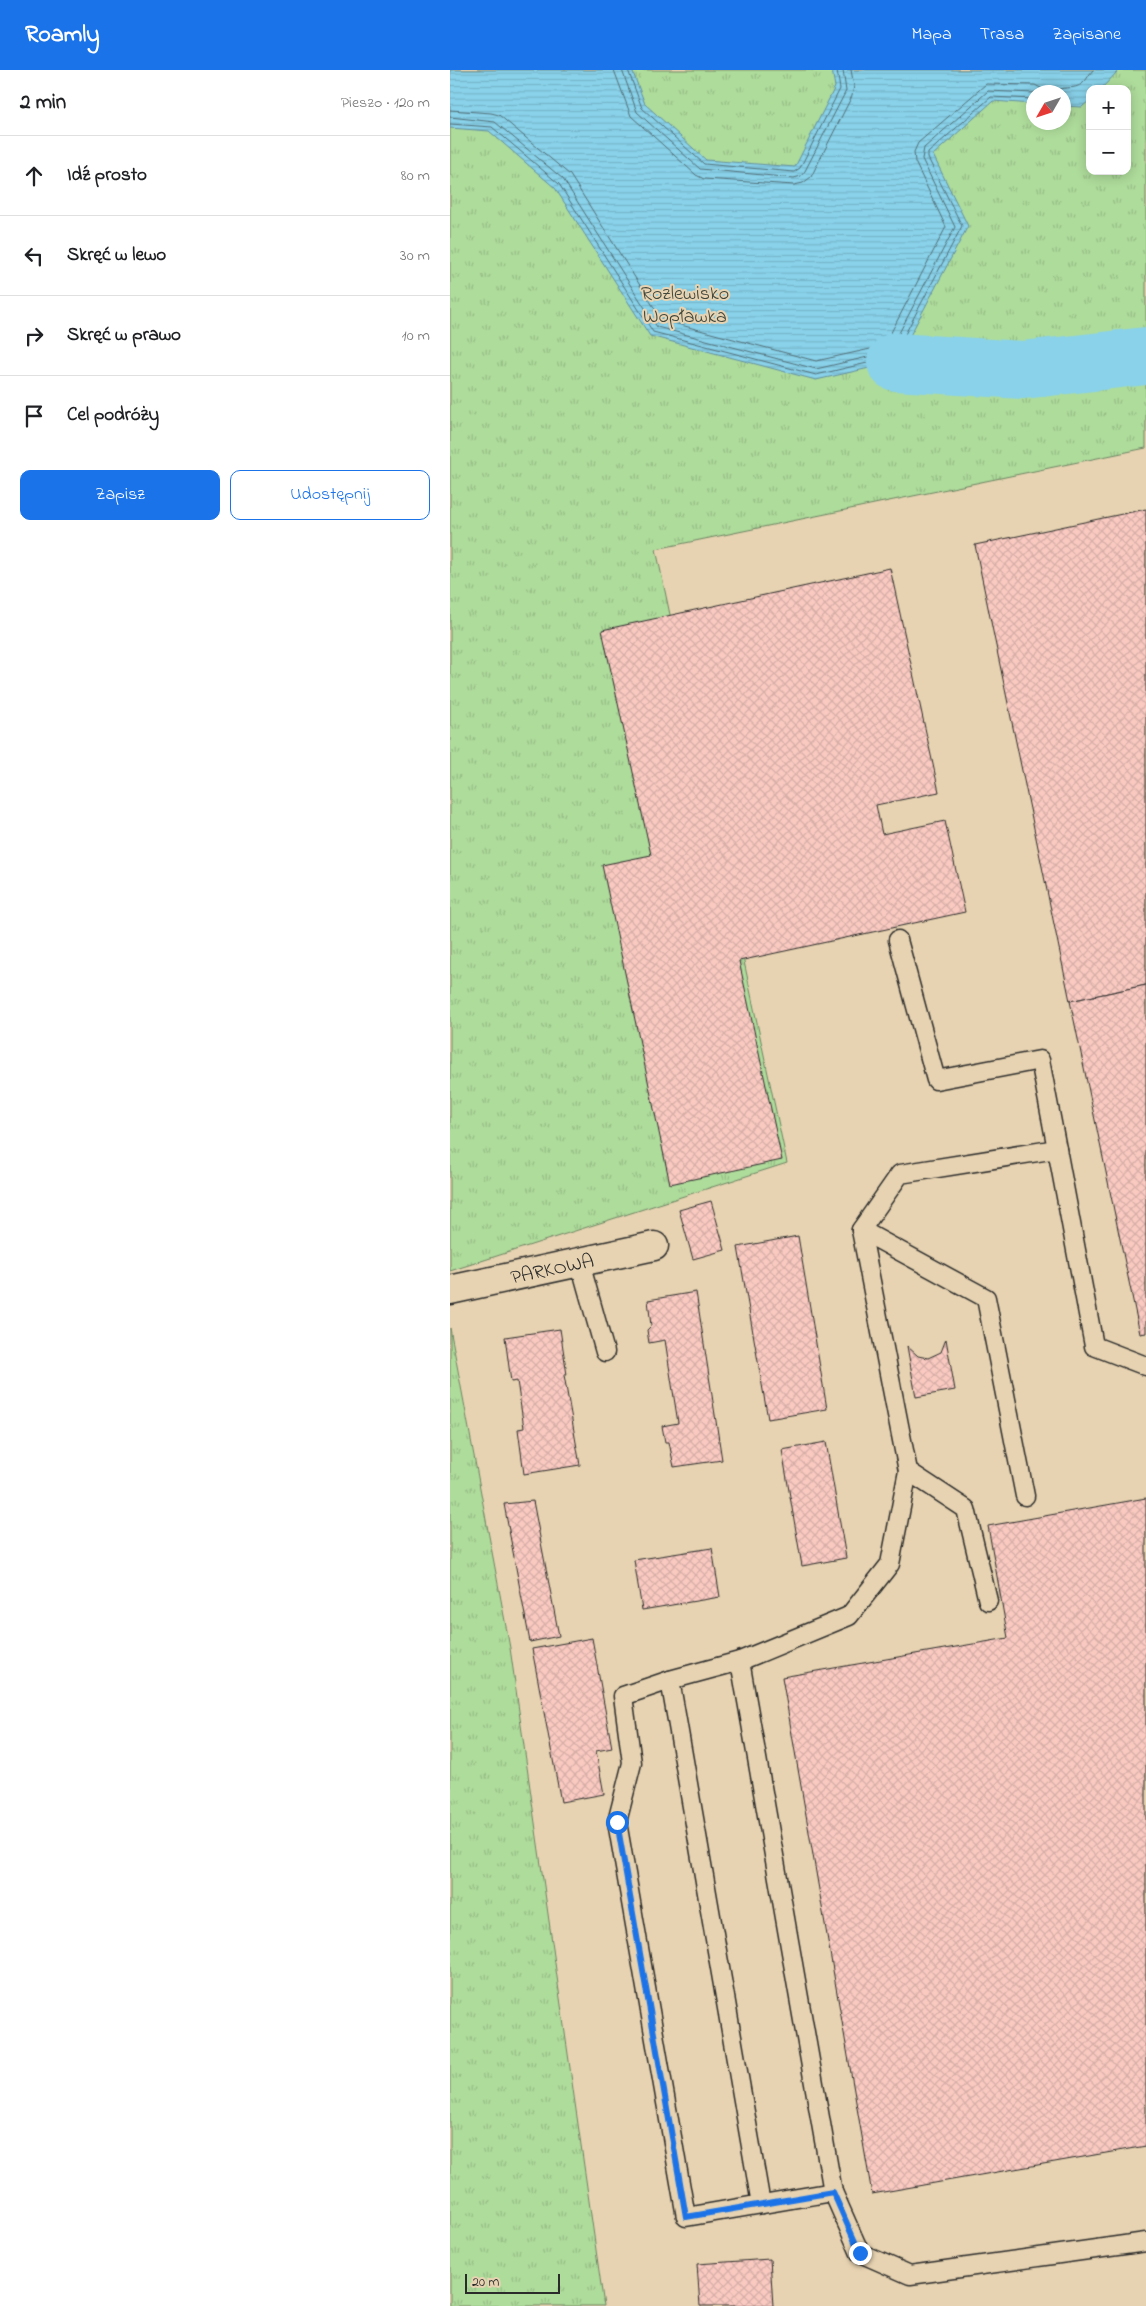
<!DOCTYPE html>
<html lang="pl">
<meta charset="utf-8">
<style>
body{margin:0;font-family:"Indie Flower",sans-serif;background:#f6f6f6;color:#202124}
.controls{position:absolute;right:15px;top:15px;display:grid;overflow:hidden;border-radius:10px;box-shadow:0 2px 12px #0003}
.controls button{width:45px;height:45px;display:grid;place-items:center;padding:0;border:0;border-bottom:1px solid #e0e0e0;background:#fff;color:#202124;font:25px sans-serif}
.compass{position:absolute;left:576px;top:15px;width:45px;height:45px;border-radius:50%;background:#fff;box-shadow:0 2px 12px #0003;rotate:231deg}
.scale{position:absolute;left:15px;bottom:12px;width:95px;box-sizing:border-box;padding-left:5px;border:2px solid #2b2b2b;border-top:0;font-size:14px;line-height:18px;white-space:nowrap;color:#2b2b2b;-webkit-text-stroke:4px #e7d3b1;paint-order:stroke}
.stop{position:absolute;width:15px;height:15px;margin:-11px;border:4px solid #1a73e8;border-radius:50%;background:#fff}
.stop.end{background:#1a73e8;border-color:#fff;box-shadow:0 1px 5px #0008}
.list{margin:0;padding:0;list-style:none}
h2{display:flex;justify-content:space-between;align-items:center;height:65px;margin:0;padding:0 20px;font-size:21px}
h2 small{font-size:16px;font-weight:400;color:#757577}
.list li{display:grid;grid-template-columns:32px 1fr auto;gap:15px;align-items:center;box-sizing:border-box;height:80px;padding:0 20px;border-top:1px solid #e0e0e0}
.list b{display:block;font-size:19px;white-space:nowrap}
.list em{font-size:16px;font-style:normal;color:#757577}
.actions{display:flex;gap:10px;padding:15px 20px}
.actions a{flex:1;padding:11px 0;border:1px solid #1a73e8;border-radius:10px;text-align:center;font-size:18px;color:#1a73e8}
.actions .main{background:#1a73e8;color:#fff}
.icon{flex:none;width:28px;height:28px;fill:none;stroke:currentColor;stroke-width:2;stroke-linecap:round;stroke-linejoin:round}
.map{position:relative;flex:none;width:696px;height:2236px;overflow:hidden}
header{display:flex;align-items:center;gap:30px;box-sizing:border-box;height:70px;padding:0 25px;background:#1a73e8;color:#fff}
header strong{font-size:24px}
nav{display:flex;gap:28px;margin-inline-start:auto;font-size:18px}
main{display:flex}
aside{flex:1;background:#fff}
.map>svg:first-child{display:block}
.park{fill:url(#park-tufts);stroke:#6c8463;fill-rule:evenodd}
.water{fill:url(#water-rules);stroke:#638f9e}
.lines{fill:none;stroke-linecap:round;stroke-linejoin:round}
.shore{stroke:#516e77;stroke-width:1}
.river{stroke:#89d2ea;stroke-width:58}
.building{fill:url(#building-cross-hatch);stroke:#2b2b2b}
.lane-casing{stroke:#2b2b2b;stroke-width:21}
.street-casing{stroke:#2b2b2b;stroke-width:31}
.lane{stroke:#e7d3b1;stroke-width:18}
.street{stroke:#e7d3b1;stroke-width:28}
.route{stroke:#1a73e8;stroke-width:6}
.labels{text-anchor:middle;stroke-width:4;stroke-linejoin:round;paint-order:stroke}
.park-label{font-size:20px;fill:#3f463c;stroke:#e7d3b1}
.street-label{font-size:20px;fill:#2b2b2b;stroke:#e7d3b1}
</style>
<header>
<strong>Roamly</strong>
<nav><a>Mapa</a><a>Trasa</a><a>Zapisane</a></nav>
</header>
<main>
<aside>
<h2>2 min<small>Pieszo · 120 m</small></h2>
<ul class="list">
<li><svg class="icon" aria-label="ahead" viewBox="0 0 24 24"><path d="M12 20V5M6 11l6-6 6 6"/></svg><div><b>Idź prosto</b></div><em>80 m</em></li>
<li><svg class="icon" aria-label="left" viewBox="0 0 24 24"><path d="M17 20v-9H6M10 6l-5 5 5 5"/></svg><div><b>Skręć w lewo</b></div><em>30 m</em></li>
<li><svg class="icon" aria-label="right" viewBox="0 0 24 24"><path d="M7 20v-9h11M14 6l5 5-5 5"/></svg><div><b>Skręć w prawo</b></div><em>10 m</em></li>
<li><svg class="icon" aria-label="arrive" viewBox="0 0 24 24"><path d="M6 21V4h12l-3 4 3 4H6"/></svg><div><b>Cel podróży</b></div></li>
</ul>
<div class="actions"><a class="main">Zapisz</a><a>Udostępnij</a></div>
</aside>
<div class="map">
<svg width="696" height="2236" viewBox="0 0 696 2236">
<defs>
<pattern id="park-tufts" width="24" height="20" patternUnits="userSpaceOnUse" patternTransform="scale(1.25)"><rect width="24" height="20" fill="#aedc9b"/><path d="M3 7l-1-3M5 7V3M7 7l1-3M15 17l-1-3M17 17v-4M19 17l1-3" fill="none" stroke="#96bd86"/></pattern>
<pattern id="water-rules" width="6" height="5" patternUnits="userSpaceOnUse" patternTransform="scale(1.25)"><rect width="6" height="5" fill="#89d2ea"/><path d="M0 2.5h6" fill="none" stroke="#76b4c9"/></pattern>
<pattern id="building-cross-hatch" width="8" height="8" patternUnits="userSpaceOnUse" patternTransform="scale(1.25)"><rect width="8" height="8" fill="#facac1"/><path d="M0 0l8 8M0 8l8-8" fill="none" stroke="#d6aea6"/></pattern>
</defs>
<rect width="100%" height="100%" fill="#e7d3b1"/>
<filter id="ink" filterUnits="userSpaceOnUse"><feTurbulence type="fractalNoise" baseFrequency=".02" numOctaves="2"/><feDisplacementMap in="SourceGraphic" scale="10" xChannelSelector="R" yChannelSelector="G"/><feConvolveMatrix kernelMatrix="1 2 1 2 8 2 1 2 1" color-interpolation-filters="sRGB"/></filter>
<g filter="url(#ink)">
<!-- park -->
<g class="park">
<path d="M 0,0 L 696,0 L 696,378 L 206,479 L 337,1093 L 0,1201 ZM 640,19 L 677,19 L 677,101 L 640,101 ZM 584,22 L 614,22 L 614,52 L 584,52 Z"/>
<path d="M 0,1258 L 60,1578 L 154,2236 L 0,2236 Z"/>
</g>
<!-- water -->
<path class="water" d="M 0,0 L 182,0 L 195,34 L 256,90 L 345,97 L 385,17 L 382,0 L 669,0 L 651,19 L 640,19 L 640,30 L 632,37 L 614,36 L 614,22 L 584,22 L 583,34 L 543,31 L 483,85 L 518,156 L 446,292 L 366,310 L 200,266 L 105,118 L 39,61 L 0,58 Z"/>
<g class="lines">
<!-- shore -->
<g class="shore">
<path d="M 164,0 L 181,46 L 246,105 L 254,109 L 344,115 L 353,113 L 361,107 L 402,26 L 404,16 L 401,0"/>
<path d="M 172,0 L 187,42 L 250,99 L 344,108 L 351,106 L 355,101 L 396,21 L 393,0"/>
<path d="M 178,0 L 192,38 L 254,94 L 344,102 L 350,98 L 390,19 L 387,0"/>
<path d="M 601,22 C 612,15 624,21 633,13 C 637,10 639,4 643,0"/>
<path d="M 0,40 L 41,43 L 49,45 L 120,105 L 212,250 L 366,291 L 434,276 L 496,157 L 465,92 L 464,82 L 468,73 L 536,14 L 585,15 L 598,22"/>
<path d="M 0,47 L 45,52 L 113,109 L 207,257 L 366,299 L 439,282 L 505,157 L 472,89 L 474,78 L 538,21 L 584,23"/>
<path d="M 0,54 L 42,57 L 109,114 L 203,262 L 366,305 L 443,287 L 512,156 L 478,88 L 478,83 L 541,27 L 584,29"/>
</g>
<!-- river -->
<path class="river" d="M 446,292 L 573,300 L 696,286"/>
</g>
<!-- building -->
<g class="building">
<path d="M 696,439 L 696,915 L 620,931 L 525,475 Z"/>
<path d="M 440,498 L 489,722 L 426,735 L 432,764 L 495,751 L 515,842 L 289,891 L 332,1090 L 220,1114 L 152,795 L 201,785 L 152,560 Z"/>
<path d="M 696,915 L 696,1263 L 690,1264 L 620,931 Z"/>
<path d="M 261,1131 L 275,1180 L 243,1189 L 229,1140 Z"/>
<path d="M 348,1166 L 377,1339 L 318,1349 L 288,1177 Z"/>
<path d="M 246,1222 L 272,1390 L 224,1397 L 219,1372 L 215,1372 L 212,1356 L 228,1353 L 215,1270 L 199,1273 L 197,1260 L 201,1256 L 198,1230 Z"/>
<path d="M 110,1259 L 117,1305 L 114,1305 L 130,1395 L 74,1404 L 68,1359 L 74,1358 L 67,1311 L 61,1312 L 55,1267 Z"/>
<path d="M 496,1269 L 505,1320 L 466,1327 L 457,1276 L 468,1286 L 478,1288 L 491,1282 Z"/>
<path d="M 376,1372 L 396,1488 L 352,1496 L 332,1380 Z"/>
<path d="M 696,1428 L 696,2076 L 422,2124 L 332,1607 L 558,1568 L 538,1456 Z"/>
<path d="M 83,1431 L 109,1566 L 80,1572 L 54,1434 Z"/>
<path d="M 262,1478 L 270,1527 L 192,1540 L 184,1490 Z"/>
<path d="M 142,1568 L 162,1678 L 146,1681 L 154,1724 L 111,1732 L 82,1579 Z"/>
<path d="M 320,2189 L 323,2236 L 250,2236 L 247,2194 Z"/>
</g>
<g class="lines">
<defs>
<g id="lane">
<path d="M 448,870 L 486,1010 L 590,990 L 607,1079"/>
<path d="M 411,1160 L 536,1228 L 575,1426"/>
<path d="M 130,1193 L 155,1282"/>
<path d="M 696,1296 L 644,1276 L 607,1079 L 450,1104 L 411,1160 L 458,1401 L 440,1494 L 399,1546 L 290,1591 L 383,2122 L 410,2183 L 460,2205 L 696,2172"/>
<path d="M 458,1401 L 516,1439 L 538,1531"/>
<path d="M 290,1591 L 220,1610 L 311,2134"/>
<path d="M 220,1610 L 173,1626 L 182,1693 L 167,1752 L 236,2147 L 383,2122"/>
</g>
<path id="street" d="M 0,1220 L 204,1176"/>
</defs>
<!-- lane casing -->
<use href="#lane" class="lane-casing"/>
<!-- street casing -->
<use href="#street" class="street-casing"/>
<!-- lane -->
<use href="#lane" class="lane"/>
<!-- street -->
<use href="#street" class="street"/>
</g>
</g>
<g class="lines" filter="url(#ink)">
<!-- route -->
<path class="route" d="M 167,1752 L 236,2147 L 383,2122 L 410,2183"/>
</g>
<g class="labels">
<!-- park labels -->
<g class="park-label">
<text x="235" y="229">Rozlewisko<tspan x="235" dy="23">Wopławka</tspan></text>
</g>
<!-- street labels -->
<g class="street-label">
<text transform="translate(102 1198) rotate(-12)" y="7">PARKOWA</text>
</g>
</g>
</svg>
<div class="controls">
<button>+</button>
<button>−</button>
</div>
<svg class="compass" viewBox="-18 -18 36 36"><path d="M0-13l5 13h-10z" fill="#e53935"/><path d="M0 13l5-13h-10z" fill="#757577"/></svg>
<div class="scale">20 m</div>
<div class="stop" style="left:167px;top:1752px"></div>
<div class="stop end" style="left:410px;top:2183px"></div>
</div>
</main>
